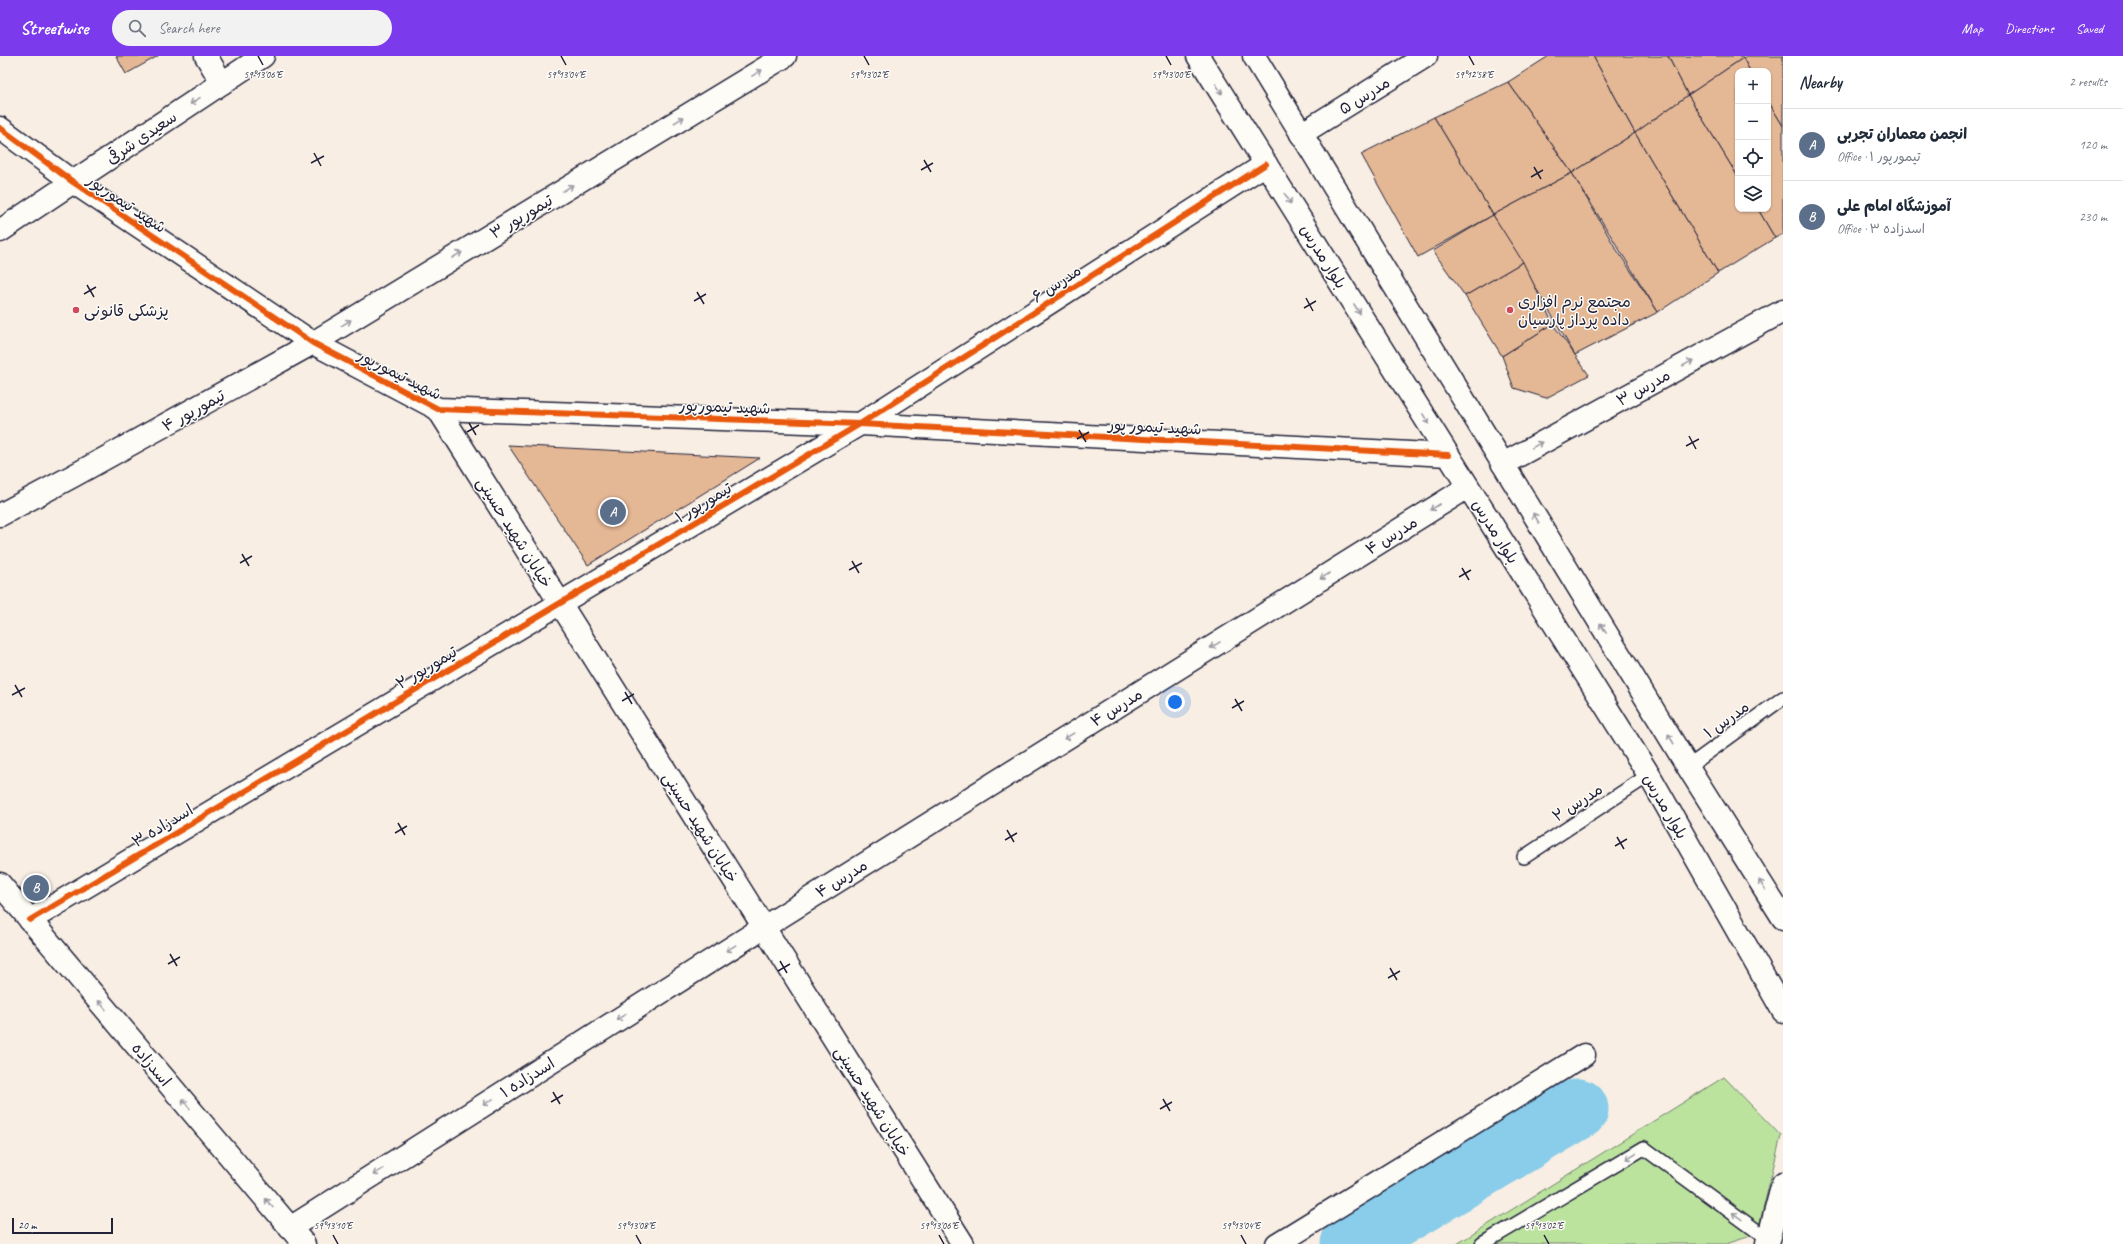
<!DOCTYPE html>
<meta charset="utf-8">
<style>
body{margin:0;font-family:Caveat,"Playpen Sans Arabic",sans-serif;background:#f2f2f3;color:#1f2937}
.controls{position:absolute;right:12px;top:12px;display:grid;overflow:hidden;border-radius:8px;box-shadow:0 1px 3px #0004}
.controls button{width:36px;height:36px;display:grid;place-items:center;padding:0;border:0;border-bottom:1px solid #e0e1e3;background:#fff;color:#1f2937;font:20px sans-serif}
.scale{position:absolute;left:12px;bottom:10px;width:101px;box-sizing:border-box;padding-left:4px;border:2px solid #22223b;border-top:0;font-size:11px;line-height:14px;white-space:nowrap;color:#22223b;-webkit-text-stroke:3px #fdfcf7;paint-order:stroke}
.you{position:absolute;left:1175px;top:646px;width:14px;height:14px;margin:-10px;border:3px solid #fff;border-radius:50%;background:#1a73e8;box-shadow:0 0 0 6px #1a73e833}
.badge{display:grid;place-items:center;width:26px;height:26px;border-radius:50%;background:#7c3aed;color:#fff;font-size:13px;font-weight:700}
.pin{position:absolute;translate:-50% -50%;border:2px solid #fff;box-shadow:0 1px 4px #0006}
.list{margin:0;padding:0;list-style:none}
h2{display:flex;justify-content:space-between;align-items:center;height:52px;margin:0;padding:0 16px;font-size:17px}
h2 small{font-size:13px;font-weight:400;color:#747a83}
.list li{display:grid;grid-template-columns:26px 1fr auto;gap:12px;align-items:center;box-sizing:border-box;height:72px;padding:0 16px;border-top:1px solid #e0e1e3}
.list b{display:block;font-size:15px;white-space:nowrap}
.list p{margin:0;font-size:13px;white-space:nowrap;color:#747a83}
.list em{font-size:13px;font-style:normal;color:#747a83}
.icon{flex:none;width:22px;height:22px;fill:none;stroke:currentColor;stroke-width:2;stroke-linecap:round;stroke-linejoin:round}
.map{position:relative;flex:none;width:1783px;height:1188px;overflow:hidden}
header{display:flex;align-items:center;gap:24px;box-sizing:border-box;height:56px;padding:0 20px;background:#7c3aed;color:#fff}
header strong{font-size:19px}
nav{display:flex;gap:22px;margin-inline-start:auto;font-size:14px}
.search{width:280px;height:36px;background:#f2f2f3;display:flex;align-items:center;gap:10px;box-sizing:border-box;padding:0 14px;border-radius:22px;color:#747a83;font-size:15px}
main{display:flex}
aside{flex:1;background:#fff}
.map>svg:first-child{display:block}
.green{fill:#bce39e;stroke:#6f826c}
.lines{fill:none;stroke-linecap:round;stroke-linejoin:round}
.river{stroke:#89cdea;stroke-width:61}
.building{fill:#e4b795;stroke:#22223b}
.service-casing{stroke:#22223b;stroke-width:16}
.minor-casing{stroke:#22223b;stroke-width:25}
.tertiary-casing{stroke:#22223b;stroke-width:25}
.service{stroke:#fdfcf7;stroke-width:13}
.minor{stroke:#fdfcf7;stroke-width:22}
.tertiary{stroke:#fdfcf7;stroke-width:22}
.cycleway-casing{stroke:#fdfcf7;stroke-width:8}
.cycleway{stroke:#e8590c;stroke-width:6}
.oneway{stroke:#9a9aa2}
.ticks{fill:none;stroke:#22223b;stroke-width:1.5}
.poi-dot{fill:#d1495b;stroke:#fdfcf7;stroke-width:1.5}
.labels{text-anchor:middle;stroke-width:3;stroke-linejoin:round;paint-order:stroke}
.street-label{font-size:16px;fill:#22223b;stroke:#fdfcf7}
.poi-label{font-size:16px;fill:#22223b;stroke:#fdfcf7;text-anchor:start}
.ticks-label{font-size:10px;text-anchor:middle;fill:#22223b;stroke:#fdfcf7;stroke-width:3;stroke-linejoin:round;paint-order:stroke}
</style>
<header>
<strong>Streetwise</strong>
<div class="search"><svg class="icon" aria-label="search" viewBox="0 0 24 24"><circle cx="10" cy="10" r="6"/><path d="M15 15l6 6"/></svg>Search here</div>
<nav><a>Map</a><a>Directions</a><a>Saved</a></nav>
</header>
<main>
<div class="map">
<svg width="1783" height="1188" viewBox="0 0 1783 1188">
<rect width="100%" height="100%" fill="#f8eee3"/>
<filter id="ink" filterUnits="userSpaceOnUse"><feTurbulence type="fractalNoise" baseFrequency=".025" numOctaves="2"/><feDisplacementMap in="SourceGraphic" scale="8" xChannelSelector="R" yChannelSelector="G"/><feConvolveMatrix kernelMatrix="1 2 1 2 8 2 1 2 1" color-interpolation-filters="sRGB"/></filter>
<g filter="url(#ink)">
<!-- green -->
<path class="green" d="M 1724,1021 L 1781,1080 L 1757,1178 L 1726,1188 L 1457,1188 Z"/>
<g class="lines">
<!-- river -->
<path class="river" d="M 1351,1188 L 1578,1053"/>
</g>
<!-- building -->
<g class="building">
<path d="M 116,0 L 158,0 L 126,18 Z"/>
<path d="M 1549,0 L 1593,0 L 1635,77 L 1572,117 L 1508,26 Z"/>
<path d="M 1593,0 L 1668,0 L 1688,39 L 1635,77 Z"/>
<path d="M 1668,0 L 1742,0 L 1743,2 L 1688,39 Z"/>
<path d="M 1746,0 L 1783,0 L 1783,70 L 1768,45 L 1768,15 L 1750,15 L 1743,2 Z"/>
<path d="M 1743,2 L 1750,15 L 1738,15 L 1738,121 L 1688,39 Z"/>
<path d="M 1508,26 L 1572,117 L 1493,159 L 1434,61 Z"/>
<path d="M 1688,39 L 1738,121 L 1738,153 L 1758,153 L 1775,182 L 1718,217 L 1635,77 Z"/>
<path d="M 1768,45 L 1783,70 L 1783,178 L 1775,182 L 1758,153 L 1768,153 Z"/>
<path d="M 1434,61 L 1493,159 L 1418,201 L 1361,98 Z"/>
<path d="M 1635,77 L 1718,217 L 1658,256 L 1572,117 Z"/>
<path d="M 1572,117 L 1615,191 L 1658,256 L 1575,299 L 1493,159 Z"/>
<path d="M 1493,159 L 1523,206 L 1465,240 L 1433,195 Z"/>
<path d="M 1523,206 L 1553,268 L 1502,300 L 1465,240 Z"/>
<path d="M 1553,268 L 1589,319 L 1546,342 L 1514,332 L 1502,300 Z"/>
<path d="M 508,389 L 760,402 L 588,509 Z"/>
</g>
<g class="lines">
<defs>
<g id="service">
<path d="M 1688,711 L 1783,642"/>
<path d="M 1524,801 L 1649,719"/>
<path d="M 1482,1188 L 1644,1092 L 1768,1183"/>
</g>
<g id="minor">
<path d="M 206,0 L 222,27"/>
<path d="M 1301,78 L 1426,0"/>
<path d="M 0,175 L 73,126"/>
<path d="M 438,353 L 963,1188"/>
<path d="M 0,459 L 73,420 L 313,287 L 785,0"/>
<path d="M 30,864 L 860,368 L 1266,108"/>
<path d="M 290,1172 L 764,871 L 1468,431"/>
<path d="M 1277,1188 L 1584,999"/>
</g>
<g id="tertiary">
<path d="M 1198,0 L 1649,719 L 1783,955"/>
<path d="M 1254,0 L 1688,711 L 1783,862"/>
<path d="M 0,72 L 73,126 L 313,287 L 438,353 L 860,368 L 1448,399"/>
<path d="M 73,126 L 263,0"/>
<path d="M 1503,408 L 1783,255"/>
<path d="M 0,828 L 304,1188"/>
<path d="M 1767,1188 L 1783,1127"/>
</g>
</defs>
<!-- service casing -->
<use href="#service" class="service-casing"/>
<!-- minor casing -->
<use href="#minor" class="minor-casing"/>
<!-- tertiary casing -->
<use href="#tertiary" class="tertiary-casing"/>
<!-- service -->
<use href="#service" class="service"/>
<!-- minor -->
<use href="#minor" class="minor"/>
<!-- tertiary -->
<use href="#tertiary" class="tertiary"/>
<defs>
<g id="cycleway">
<path d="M 0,72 L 73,126 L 313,287 L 438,353 L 860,368 L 1448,399"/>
<path d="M 30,864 L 860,368 L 1266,108"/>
</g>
</defs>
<!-- cycleway casing -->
<use href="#cycleway" class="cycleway-casing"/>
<!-- cycleway -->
<use href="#cycleway" class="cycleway"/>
</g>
<!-- one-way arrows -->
<defs><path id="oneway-shaft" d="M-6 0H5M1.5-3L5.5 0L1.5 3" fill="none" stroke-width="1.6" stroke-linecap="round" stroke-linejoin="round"/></defs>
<g class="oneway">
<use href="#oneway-shaft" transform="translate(757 17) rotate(-31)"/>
<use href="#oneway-shaft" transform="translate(1219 33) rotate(58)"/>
<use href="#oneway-shaft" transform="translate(195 45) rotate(146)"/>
<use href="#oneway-shaft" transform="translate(679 64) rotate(-31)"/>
<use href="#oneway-shaft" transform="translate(568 132) rotate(-31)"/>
<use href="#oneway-shaft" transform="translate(1288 143) rotate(58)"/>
<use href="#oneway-shaft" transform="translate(457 199) rotate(-31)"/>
<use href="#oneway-shaft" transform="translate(1357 253) rotate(58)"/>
<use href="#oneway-shaft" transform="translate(346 267) rotate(-31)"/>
<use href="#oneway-shaft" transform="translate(1688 307) rotate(-29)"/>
<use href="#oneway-shaft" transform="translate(1426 363) rotate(58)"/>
<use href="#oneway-shaft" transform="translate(1537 389) rotate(-29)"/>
<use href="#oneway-shaft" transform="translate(1435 451) rotate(148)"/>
<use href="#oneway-shaft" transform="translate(1536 462) rotate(-122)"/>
<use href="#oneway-shaft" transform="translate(1325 520) rotate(148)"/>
<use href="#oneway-shaft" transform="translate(1603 572) rotate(-122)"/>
<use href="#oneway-shaft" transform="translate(1215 589) rotate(148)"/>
<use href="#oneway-shaft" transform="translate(1069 680) rotate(148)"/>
<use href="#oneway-shaft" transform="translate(1671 683) rotate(-121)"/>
<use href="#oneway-shaft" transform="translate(1762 829) rotate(-122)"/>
<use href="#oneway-shaft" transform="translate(731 892) rotate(148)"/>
<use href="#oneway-shaft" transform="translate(102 949) rotate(-130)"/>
<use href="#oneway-shaft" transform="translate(621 961) rotate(148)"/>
<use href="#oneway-shaft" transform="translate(488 1046) rotate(148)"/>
<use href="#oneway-shaft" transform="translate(186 1048) rotate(-130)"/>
<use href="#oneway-shaft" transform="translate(1631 1100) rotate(149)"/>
<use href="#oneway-shaft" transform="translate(378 1116) rotate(148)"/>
<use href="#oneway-shaft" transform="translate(269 1147) rotate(-130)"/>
<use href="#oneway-shaft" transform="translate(1737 1160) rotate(-144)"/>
</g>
</g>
<!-- ticks -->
<path class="ticks" d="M 258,0 L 263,9M 561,0 L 566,9M 864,0 L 869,9M 1166,0 L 1171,9M 1469,0 L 1474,9M 314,97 L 321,110M 924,104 L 931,116M 311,107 L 324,100M 1534,111 L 1541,123M 921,114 L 933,107M 1531,121 L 1543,114M 87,229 L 94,241M 697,236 L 704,248M 84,238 L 96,231M 1306,242 L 1313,255M 694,245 L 706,238M 1304,252 L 1316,245M 469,367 L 476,379M 1079,374 L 1086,386M 467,376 L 479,369M 1689,380 L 1696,393M 1077,383 L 1089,376M 1686,390 L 1699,383M 242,498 L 249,510M 852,505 L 859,517M 240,507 L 252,500M 1462,512 L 1469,524M 849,514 L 862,507M 1459,521 L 1471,514M 15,629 L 22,641M 625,636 L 632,648M 12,639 L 25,632M 1235,643 L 1242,655M 622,645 L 634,638M 1232,652 L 1244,645M 398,767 L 405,779M 1007,774 L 1014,786M 395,777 L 407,770M 1617,781 L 1624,793M 1005,784 L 1017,777M 1615,790 L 1627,783M 170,898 L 177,910M 780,905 L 787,917M 168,908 L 180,901M 1390,912 L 1397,924M 778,915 L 790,908M 1388,922 L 1400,915M 553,1036 L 560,1048M 1163,1043 L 1170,1055M 551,1046 L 563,1039M 1160,1053 L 1172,1046M 333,1179 L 338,1188M 636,1179 L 641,1188M 939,1179 L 944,1188M 1241,1179 L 1246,1188M 1544,1179 L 1549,1188"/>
<!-- markers -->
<g class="poi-dot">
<circle cx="76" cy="254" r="4"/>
<circle cx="1510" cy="254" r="4"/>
</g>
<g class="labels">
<!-- street labels -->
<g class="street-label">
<text transform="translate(1364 39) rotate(-32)" y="6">مدرس ۵</text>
<text transform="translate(141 81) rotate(-34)" y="6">سعیدی شرقی</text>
<text transform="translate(127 147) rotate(34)" y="6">شهید تیمورپور</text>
<text transform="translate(521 160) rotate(-31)" y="6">تیمورپور ۳</text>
<text transform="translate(1324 200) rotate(58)" y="6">بلوار مدرس</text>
<text transform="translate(1056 227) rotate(-33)" y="6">مدرس ۶</text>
<text transform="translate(400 318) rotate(27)" y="6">شهید تیمورپور</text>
<text transform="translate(1643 331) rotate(-29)" y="6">مدرس ۳</text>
<text transform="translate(725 350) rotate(2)" y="6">شهید تیمورپور</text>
<text transform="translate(193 354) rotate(-29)" y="6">تیمورپور ۴</text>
<text transform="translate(1155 370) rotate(3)" y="6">شهید تیمور پور</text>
<text transform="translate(703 446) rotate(-31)" y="6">تیمورپور ۱</text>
<text transform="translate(1496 475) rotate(58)" y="6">بلوار مدرس</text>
<text transform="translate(515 476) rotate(58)" y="6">خیابان شهید حسینی</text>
<text transform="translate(1391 479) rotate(-32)" y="6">مدرس ۴</text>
<text transform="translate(426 611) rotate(-31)" y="6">تیمورپور ۲</text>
<text transform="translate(1116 651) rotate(-32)" y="6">مدرس ۴</text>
<text transform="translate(1726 663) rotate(-36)" y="6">مدرس ۱</text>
<text transform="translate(1577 746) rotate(-33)" y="6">مدرس ۲</text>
<text transform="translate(1666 750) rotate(60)" y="6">بلوار مدرس</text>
<text transform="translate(162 769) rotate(-31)" y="6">اسدزاده ۳</text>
<text transform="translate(701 771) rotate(58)" y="6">خیابان شهید حسینی</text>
<text transform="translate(841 822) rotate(-32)" y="6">مدرس ۴</text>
<text transform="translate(152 1008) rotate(50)" y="6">اسدزاده</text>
<text transform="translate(527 1021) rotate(-32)" y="6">اسدزاده ۱</text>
<text transform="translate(873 1045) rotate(58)" y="6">خیابان شهید حسینی</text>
</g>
<!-- poi labels -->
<g class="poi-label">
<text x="1518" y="251">مجتمع نرم افزاری<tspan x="1518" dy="18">داده پرداز پارسیان</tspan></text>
<text x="84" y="260">پزشکی قانونی</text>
</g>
</g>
<g class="ticks-label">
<text x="566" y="22">59°13'04"E</text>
<text x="869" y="22">59°13'02"E</text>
<text x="263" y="22">59°13'06"E</text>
<text x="1171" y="22">59°13'00"E</text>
<text x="1474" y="22">59°12'58"E</text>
<text x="333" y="1173">59°13'10"E</text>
<text x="636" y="1173">59°13'08"E</text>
<text x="939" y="1173">59°13'06"E</text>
<text x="1241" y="1173">59°13'04"E</text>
<text x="1544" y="1173">59°13'02"E</text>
</g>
</svg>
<div class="controls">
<button>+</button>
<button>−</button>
<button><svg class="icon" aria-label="locate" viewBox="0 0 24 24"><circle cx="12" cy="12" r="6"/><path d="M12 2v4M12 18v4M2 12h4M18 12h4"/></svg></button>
<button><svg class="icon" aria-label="layers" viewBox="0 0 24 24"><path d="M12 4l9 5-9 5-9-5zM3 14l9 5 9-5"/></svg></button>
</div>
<div class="scale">20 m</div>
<div class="you"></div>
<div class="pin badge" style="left:613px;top:456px;background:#5c6f8a">A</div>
<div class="pin badge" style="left:36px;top:832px;background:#5c6f8a">B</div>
</div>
<aside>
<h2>Nearby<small>2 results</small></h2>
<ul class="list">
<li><span class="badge" style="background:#5c6f8a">A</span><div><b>انجمن معماران تجربی</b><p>Office · تیمورپور ۱</p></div><em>120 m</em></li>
<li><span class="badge" style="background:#5c6f8a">B</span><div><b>آموزشگاه امام علی</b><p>Office · اسدزاده ۳</p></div><em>230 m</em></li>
</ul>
</aside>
</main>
